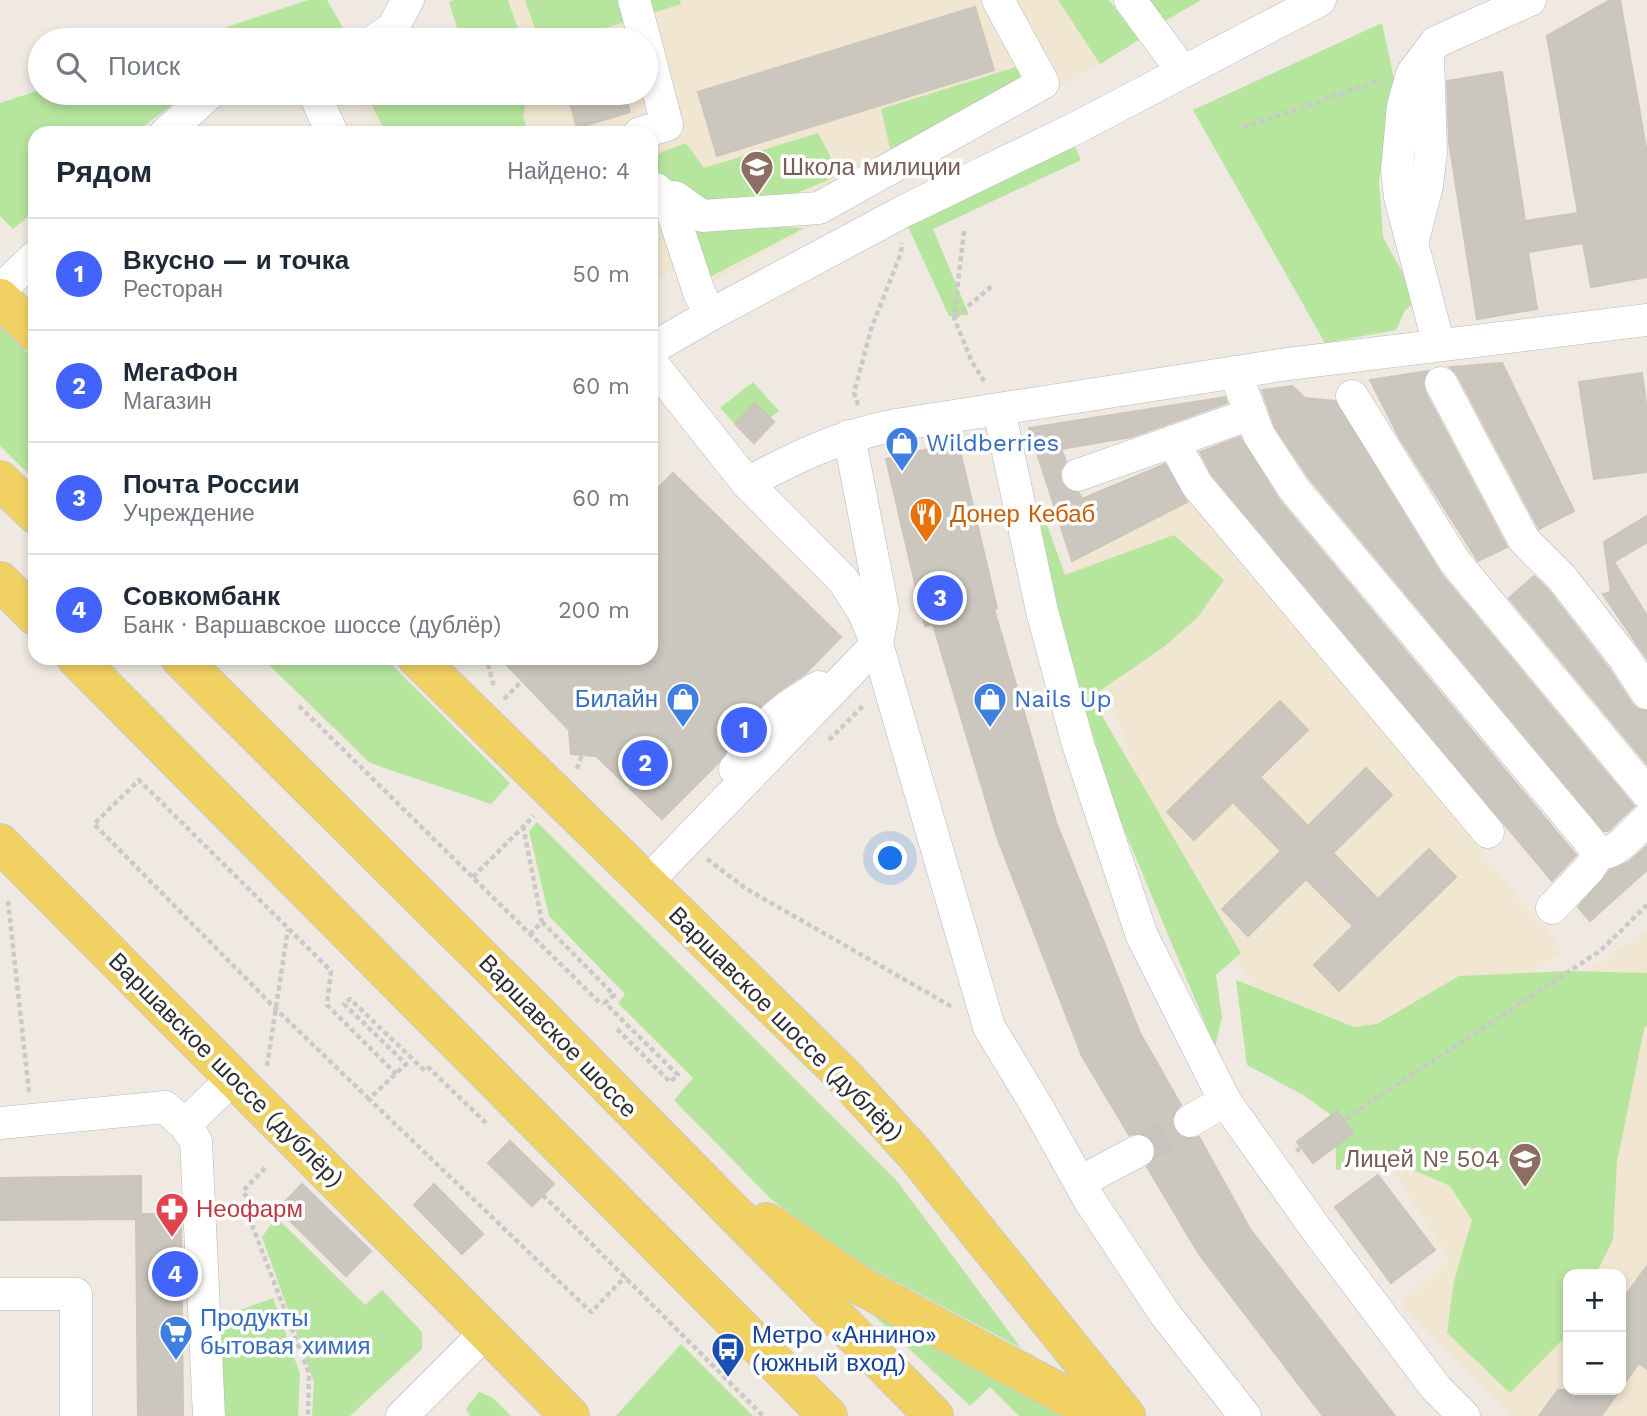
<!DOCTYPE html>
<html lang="ru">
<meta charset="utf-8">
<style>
body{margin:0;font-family:"Work Sans",sans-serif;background:#f6f6f7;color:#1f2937}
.controls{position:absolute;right:21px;bottom:21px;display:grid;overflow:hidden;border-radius:14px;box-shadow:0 4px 10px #0003}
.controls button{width:63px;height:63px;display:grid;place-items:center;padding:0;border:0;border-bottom:2px solid #e0e1e3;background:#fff;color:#1f2937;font:35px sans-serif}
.you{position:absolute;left:891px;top:859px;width:24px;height:24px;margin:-18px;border:5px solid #fff;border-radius:50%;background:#1a73e8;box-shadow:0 0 0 10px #1a73e833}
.badge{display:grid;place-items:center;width:46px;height:46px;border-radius:50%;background:#4264fb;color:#fff;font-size:23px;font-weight:700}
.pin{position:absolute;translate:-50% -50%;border:4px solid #fff;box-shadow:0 2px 7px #0006}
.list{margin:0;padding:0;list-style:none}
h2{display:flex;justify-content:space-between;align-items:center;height:91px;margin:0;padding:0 28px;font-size:30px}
h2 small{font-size:23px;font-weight:400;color:#747a83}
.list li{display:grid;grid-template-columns:46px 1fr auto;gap:21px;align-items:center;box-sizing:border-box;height:112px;padding:0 28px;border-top:2px solid #e0e1e3}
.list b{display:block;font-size:26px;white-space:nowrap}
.list p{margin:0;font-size:23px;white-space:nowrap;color:#747a83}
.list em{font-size:23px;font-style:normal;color:#747a83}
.icon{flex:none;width:38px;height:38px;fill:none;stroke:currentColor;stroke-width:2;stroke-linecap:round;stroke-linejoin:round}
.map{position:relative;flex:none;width:1647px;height:1416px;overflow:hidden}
.search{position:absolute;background:#fff;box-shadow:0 4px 10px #0003;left:28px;top:28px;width:630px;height:77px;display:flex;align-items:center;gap:18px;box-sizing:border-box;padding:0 24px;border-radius:38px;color:#747a83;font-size:26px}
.panel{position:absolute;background:#fff;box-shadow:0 4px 10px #0003;left:28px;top:126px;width:630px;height:539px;border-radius:21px}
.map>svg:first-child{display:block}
.education{fill:#f0e6d1;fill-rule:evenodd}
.green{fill:#b6e59e}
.building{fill:#cbc7bf;stroke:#cbc5ba;stroke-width:2}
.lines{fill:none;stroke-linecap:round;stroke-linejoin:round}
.minor-tunnel{stroke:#c8c4bd;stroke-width:32;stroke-dasharray:32 16;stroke-linecap:butt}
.minor-casing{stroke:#b4b7c1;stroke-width:33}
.major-casing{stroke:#c9c9c9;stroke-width:40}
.path{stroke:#c9c9c9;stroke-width:4.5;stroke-dasharray:5 3.5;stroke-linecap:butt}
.minor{stroke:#fff;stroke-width:32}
.major{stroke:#f2d163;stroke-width:38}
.labels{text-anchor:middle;stroke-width:7;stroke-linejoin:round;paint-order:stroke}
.education-label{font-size:24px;fill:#785e54;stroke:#fff;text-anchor:start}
.shop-label{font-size:24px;fill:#366cbe;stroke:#fff;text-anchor:start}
.food-label{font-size:24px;fill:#c56008;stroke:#fff;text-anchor:start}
.street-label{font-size:24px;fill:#2e2e2e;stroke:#fff}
.health-label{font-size:24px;fill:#be3a42;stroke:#fff;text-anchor:start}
.transit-label{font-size:24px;fill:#164399;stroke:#fff;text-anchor:start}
</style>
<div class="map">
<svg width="1647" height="1416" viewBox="0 0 1647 1416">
<rect width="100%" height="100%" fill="#efe9e1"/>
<!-- education -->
<g class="education">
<path d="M 508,0 L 1058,0 L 1100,64 L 709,284 L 701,262 L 651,278 L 651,133 L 379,133 L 363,101 L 387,93 L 646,93 L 646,40 L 523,40 Z"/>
<path d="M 1193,499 L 1563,951 L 1345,1102 L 1253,986 L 1151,832 L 1072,561 Z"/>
<path d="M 1647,930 L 1647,1416 L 1511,1416 L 1401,1304 L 1449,1260 L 1359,1117 L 1579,976 ZM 1568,1274 L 1621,1274 L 1621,1390 L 1568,1390 Z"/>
</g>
<!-- green -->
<g class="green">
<path d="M 308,0 L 327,0 L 346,33 L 322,40 L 188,40 Z"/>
<path d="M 454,0 L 508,0 L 522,40 L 461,40 L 449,2 Z"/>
<path d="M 525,0 L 680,0 L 681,4 L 568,40 L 539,40 Z"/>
<path d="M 1058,0 L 1109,0 L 1139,40 L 1100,64 Z"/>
<path d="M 1142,0 L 1201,0 L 1160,24 Z"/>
<path d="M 1382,23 L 1394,79 L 1379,181 L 1383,237 L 1418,301 L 1405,310 L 1396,330 L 1325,343 L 1193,110 Z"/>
<path d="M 1016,67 L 1026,81 L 890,149 L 881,109 Z"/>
<path d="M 40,90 L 40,93 L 187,93 L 135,133 L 35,133 L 35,211 L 13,229 L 0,216 L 0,103 Z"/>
<path d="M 366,93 L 528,93 L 523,117 L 528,133 L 386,133 Z"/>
<path d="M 818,133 L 840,175 L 720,225 L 804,228 L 708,278 L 651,188 L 651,156 L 686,143 L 704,168 Z"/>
<path d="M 1072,140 L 1081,160 L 933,229 L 969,315 L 949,316 L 905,220 Z"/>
<path d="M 0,325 L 35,360 L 35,480 L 0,446 Z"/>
<path d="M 753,382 L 779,411 L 770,418 L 754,404 L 735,424 L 720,408 Z"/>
<path d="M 1037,508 L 1045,519 L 1065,575 L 1174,535 L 1224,580 L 1197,618 L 1165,646 L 1091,697 L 1241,953 L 1216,975 L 1222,1017 L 1215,1047 L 1118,815 L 1057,620 L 1028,510 Z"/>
<path d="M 262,658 L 385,658 L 510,783 L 491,804 L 370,763 Z"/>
<path d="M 537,822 L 897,1181 L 1021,1348 L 846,1255 L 771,1199 L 674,1100 L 693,1078 L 618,1003 L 625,994 L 549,916 L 529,831 Z"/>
<path d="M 1570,971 L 1647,973 L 1647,1025 L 1644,1029 L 1617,1162 L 1613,1240 L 1596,1274 L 1568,1274 L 1568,1330 L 1564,1338 L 1510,1393 L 1447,1333 L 1454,1281 L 1472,1220 L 1450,1186 L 1393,1161 L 1336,1170 L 1335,1118 L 1305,1096 L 1247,1065 L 1236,980 L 1354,1027 L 1377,1024 L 1459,976 Z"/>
<path d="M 276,1217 L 365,1305 L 382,1290 L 422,1332 L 422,1349 L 350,1416 L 312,1416 L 314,1382 L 262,1237 Z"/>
<path d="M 273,1298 L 300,1374 L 298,1416 L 215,1416 L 211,1321 Z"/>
<path d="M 866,1308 L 1075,1416 L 1019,1416 L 990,1387 L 970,1406 Z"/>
<path d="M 681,1344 L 753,1416 L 616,1416 Z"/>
<path d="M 479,1392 L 493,1398 L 511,1416 L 470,1416 L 466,1409 Z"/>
</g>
<!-- building -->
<g class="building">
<path d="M 1610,0 L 1620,0 L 1647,153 L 1647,277 L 1591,287 L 1583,243 L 1528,252 L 1537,309 L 1477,319 L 1449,142 L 1447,81 L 1502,72 L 1525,221 L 1578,213 L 1547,36 Z"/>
<path d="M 975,7 L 994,70 L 717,156 L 698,92 Z"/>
<path d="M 567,93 L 625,93 L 630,112 L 577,128 Z"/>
<path d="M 1502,363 L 1574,511 L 1539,529 L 1457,374 L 1450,367 Z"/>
<path d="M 1428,371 L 1423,382 L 1425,392 L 1507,547 L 1478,561 L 1399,437 L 1370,380 Z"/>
<path d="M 1642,373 L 1647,412 L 1647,472 L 1594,479 L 1579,382 Z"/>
<path d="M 1292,386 L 1305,398 L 1335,401 L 1441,574 L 1634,806 L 1608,831 L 1604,831 L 1309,478 L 1275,427 L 1262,390 Z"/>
<path d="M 1225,397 L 1227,403 L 1131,437 L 1061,449 L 1066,461 L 1060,471 L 1061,482 L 1067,489 L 1079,493 L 1082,499 L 1165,464 L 1187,502 L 1072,561 L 1029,428 Z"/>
<path d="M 755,403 L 774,422 L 754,443 L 735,424 Z"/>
<path d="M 1240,437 L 1280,501 L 1576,855 L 1552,881 L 1212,475 L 1200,452 Z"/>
<path d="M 958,442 L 997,608 L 994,609 L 1056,822 L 1140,1033 L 1181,1105 L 1174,1112 L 1172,1120 L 1174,1129 L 1181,1137 L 1191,1139 L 1199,1137 L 1250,1229 L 1395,1416 L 1323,1416 L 1199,1254 L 1147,1167 L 1154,1160 L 1156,1152 L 1154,1142 L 1148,1136 L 1139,1133 L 1129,1135 L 1082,1056 L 997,837 L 933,624 L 925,626 L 886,459 Z"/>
<path d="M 673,473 L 841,637 L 805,674 L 778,692 L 754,712 L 718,763 L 662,819 L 596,756 L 571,754 L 569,730 L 500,658 L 651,658 L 651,495 Z"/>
<path d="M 1647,516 L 1647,542 L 1614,562 L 1647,616 L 1647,659 L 1603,594 L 1611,592 L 1604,542 Z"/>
<path d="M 1534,576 L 1548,590 L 1610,670 L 1632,704 L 1638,709 L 1647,711 L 1647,764 L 1509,598 Z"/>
<path d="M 1280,701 L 1308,730 L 1260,777 L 1308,826 L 1366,768 L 1392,795 L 1333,853 L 1378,899 L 1429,849 L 1456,877 L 1339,991 L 1314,965 L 1353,926 L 1306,879 L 1248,936 L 1222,909 L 1281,851 L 1233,802 L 1194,840 L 1167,812 Z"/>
<path d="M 1647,846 L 1647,870 L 1590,921 L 1578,907 L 1610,870 L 1629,862 Z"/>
<path d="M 1337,1111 L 1353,1133 L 1313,1163 L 1297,1142 Z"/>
<path d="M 510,1141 L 554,1184 L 532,1206 L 488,1163 Z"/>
<path d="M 1378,1175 L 1435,1250 L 1391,1283 L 1335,1207 Z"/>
<path d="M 141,1176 L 141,1214 L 181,1214 L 183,1416 L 138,1416 L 136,1219 L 0,1220 L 0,1178 Z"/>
<path d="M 302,1184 L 371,1251 L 346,1276 L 278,1209 Z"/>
<path d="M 434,1184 L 483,1234 L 462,1254 L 414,1205 Z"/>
<path d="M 1647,1266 L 1647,1369 L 1639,1363 L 1621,1388 L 1621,1302 Z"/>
<path d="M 1558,1390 L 1620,1390 L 1601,1416 L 1539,1416 Z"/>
</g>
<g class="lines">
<!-- minor-tunnel -->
<path class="minor-tunnel" d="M 1138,1151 L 1190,1121"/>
<defs>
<g id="minor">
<path d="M 634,0 L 645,40"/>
<path d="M 1130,0 L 1183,72"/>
<path d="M 375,40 L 392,29 L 408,0"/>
<path d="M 314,93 L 332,133"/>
<path d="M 166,133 L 210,93"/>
<path d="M 640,133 L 667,125 L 646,44"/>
<path d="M 656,189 L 668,199 L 699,292 L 710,315"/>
<path d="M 668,199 L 675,197 L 702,216 L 819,208 L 1043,83 L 998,0"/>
<path d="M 1413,240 L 1427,186 L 1431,152 L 1428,53"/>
<path d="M 0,290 L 35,257"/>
<path d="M 1439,345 L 1400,197 L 1397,170 L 1403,106 L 1412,74 L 1436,42 L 1530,0"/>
<path d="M 651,349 L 710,315 L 904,211 L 1076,128 L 1320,0"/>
<path d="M 651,362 L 747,483 C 798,456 839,436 896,425 L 1288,364 L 1647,320"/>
<path d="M 1235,372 L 1259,435 L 1294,489 L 1581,831 C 1586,837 1594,849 1601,852 C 1613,858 1639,827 1647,819"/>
<path d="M 1441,383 L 1524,540 L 1562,578 L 1625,659 L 1647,693"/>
<path d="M 1352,396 L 1455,562 L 1647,793"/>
<path d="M 999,410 L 1042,611 L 1078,744 L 1142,936 L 1225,1101 L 1319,1233 L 1436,1388 L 1464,1416"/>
<path d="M 1173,441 L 1197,485 L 1488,832"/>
<path d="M 1078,475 L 1251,414"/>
<path d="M 747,483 L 843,580 L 863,611 L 877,644 L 989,1027 L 1038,1108 L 1090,1201 L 1165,1314 L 1245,1416"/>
<path d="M 735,769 C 746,757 751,744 761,732 C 777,712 798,700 819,687"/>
<path d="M 646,883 L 877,644 L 883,610 L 849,436"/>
<path d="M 1552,908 L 1589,869 L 1600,852"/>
<path d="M 1190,1121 L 1225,1101"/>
<path d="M 0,1123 L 165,1107 L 185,1125 L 233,1078"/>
<path d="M 185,1125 L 196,1141 L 209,1416"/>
<path d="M 1080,1182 L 1138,1151"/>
<path d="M 0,1294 L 76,1294 L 76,1416"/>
<path d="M 402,1416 L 486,1332"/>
</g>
<g id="major">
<path d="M 0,298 L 35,332"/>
<path d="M 0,480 L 35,514"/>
<path d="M 0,581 L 35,616"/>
<path d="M 76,658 L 828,1416"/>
<path d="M 180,658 L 534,1010 L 934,1416"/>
<path d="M 417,658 L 842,1074 L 915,1154 L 1126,1416"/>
<path d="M 0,843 L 570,1416"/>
<path d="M 767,1222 L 861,1286 L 1103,1416"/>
</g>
</defs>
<!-- minor casing -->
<use href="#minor" class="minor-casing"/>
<!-- major casing -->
<use href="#major" class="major-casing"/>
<!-- path -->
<g class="path">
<path d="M 1243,127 L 1382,80"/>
<path d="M 964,231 L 954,318 L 972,362 L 984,381"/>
<path d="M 955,317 L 992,286"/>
<path d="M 858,405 L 854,393 L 871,329 L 901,253 L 902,243"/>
<path d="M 488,664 L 494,687"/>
<path d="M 504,699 L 523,680"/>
<path d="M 299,706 L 602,1005"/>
<path d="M 829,740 L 865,704"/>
<path d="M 577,769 L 582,755"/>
<path d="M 523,826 L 542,922 L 530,934"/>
<path d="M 707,859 L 745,888 L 954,1008"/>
<path d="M 473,877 L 534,816"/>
<path d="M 8,901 L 29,1092"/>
<path d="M 542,922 L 614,995 L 605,1003 L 678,1075 L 670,1082 L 617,1029"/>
<path d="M 267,1066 L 288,929"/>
<path d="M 369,1099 L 276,1009 L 94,824 L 139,780 L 331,971 L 327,1005 L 396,1074"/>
<path d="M 486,1123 L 429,1068 L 425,1071 L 350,999 L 344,1004 L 406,1064 L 369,1099 L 591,1312 L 626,1276"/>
<path d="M 1296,1151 L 1600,951 L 1647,905"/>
<path d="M 265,1168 L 243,1191 L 252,1206 L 252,1225 L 309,1373 L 308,1416"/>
<path d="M 543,1195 L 763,1416"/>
</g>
<!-- minor -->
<use href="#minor" class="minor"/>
<!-- major -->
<use href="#major" class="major"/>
</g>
<!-- icons -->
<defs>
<symbol id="university-pin" viewBox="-11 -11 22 30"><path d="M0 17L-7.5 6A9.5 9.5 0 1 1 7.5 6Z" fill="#8d6e63" stroke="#fff"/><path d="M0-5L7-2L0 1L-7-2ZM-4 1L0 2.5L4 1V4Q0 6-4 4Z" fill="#fff"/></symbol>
<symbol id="shop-pin" viewBox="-11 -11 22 30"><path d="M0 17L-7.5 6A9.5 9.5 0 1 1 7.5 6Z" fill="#3f7fe0" stroke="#fff"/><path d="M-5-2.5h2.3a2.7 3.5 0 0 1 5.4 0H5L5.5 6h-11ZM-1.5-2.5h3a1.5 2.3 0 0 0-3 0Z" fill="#fff"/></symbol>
<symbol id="restaurant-pin" viewBox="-11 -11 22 30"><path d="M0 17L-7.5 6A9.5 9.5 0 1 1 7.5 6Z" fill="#e8710a" stroke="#fff"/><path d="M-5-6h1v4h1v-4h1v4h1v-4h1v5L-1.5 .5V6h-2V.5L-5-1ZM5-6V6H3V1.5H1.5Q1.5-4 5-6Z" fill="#fff"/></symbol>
<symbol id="school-pin" viewBox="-11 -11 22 30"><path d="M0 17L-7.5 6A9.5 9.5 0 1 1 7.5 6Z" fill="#8d6e63" stroke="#fff"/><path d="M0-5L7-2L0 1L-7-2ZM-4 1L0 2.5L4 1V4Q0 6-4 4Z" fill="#fff"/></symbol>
<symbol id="pharmacy-pin" viewBox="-11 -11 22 30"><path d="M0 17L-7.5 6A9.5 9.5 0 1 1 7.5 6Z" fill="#e0444e" stroke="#fff"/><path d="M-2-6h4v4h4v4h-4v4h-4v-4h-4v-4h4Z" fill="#fff"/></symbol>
<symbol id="supermarket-pin" viewBox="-11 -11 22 30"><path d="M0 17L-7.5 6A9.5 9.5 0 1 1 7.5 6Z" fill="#3f7fe0" stroke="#fff"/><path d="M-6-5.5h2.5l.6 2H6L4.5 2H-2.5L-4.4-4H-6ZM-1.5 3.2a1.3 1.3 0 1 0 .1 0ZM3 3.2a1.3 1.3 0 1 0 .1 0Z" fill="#fff"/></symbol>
<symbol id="bus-pin" viewBox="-11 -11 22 30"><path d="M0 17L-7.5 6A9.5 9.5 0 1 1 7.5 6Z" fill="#1a4fb4" stroke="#fff"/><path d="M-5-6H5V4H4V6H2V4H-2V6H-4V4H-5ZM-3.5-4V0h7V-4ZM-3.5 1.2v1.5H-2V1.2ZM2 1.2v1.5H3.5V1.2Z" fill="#fff"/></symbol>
</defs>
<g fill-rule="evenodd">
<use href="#university-pin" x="738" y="148" width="38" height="52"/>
<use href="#shop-pin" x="883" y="424" width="38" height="52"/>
<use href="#restaurant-pin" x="907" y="495" width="38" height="52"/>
<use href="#shop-pin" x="664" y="680" width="38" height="52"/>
<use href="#shop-pin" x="971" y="680" width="38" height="52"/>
<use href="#school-pin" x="1506" y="1140" width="38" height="52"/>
<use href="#pharmacy-pin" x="153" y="1190" width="38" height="52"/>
<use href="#supermarket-pin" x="157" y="1313" width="38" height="52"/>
<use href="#bus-pin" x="709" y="1330" width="38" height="52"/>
</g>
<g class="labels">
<!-- education labels -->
<g class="education-label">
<text x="782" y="175">Школа милиции</text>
<text x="1500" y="1167" text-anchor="end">Лицей № 504</text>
</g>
<!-- shop labels -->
<g class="shop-label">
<text x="926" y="451">Wildberries</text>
<text x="658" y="707" text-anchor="end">Билайн</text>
<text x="1014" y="707">Nails Up</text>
<text x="200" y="1326">Продукты<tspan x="200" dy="28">бытовая химия</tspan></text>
</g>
<!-- food labels -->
<g class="food-label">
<text x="950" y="522">Донер Кебаб</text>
</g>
<!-- street labels -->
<g class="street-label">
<text transform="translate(786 1024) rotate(45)" y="8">Варшавское шоссе (дублёр)</text>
<text transform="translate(558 1036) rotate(46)" y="8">Варшавское шоссе</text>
<text transform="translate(226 1070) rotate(45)" y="8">Варшавское шоссе (дублёр)</text>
</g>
<!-- health labels -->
<g class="health-label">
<text x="196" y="1217">Неофарм</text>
</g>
<!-- transit labels -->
<g class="transit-label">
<text x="752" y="1343">Метро «Аннино»<tspan x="752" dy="28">(южный вход)</tspan></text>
</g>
</g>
</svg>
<div class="controls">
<button>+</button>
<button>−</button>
</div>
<div class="you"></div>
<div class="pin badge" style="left:744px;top:730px">1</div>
<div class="pin badge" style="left:645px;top:763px">2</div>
<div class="pin badge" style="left:940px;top:598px">3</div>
<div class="pin badge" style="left:175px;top:1274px">4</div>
<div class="search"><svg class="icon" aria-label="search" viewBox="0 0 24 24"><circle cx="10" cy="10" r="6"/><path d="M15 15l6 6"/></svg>Поиск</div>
<section class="panel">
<h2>Рядом<small>Найдено: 4</small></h2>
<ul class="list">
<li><span class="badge">1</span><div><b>Вкусно — и точка</b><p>Ресторан</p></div><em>50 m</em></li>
<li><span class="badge">2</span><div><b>МегаФон</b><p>Магазин</p></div><em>60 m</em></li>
<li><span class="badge">3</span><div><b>Почта России</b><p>Учреждение</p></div><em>60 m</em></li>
<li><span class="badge">4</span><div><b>Совкомбанк</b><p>Банк · Варшавское шоссе (дублёр)</p></div><em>200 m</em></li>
</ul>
</section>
</div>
